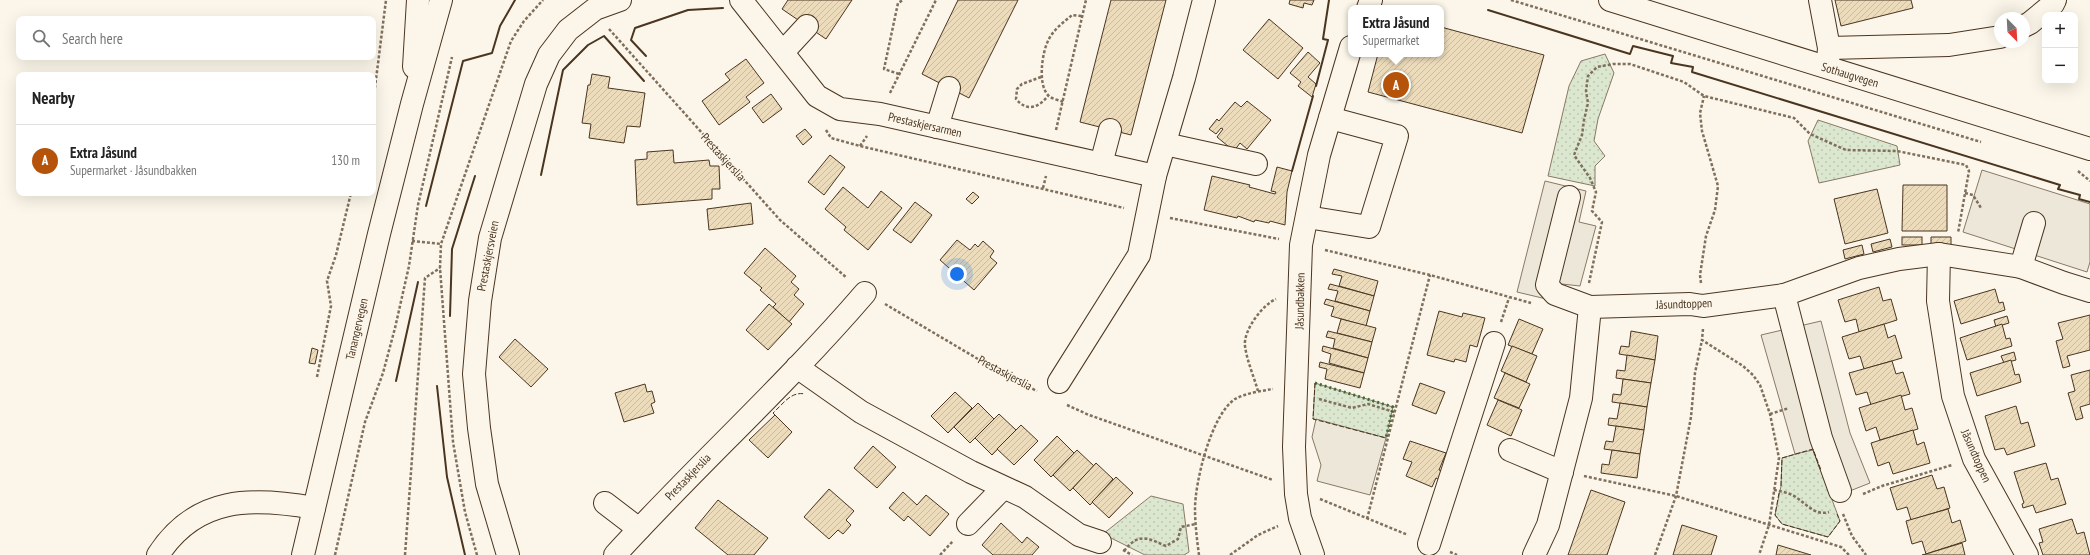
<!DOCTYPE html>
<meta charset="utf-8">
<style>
body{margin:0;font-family:"PT Sans Narrow",sans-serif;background:#f6f6f6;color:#222}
.controls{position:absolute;right:12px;top:12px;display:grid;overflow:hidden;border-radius:8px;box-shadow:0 4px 16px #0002}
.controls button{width:36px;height:36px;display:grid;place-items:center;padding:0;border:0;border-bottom:1px solid #e0e0e0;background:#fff;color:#222;font:20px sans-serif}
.compass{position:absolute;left:1994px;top:12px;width:36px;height:36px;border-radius:50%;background:#fff;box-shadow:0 4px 16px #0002;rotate:156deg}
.you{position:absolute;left:957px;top:274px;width:14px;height:14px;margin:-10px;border:3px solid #fff;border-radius:50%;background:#1a73e8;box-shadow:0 0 0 6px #1a73e833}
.badge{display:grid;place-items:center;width:26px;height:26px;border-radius:50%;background:#b45309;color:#fff;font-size:13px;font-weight:700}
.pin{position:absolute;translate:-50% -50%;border:2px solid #fff;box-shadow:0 1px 4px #0006}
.popup{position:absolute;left:1348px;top:5px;width:96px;height:52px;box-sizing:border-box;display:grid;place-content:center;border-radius:8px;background:#fff;filter:drop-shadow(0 1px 3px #0005);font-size:13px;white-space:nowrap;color:#767676}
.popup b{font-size:15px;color:#222}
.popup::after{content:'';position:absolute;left:50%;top:100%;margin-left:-8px;border:8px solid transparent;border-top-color:#fff}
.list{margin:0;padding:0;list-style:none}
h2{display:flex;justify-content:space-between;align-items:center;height:52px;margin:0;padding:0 16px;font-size:17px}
h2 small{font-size:13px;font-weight:400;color:#767676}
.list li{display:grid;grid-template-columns:26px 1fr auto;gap:12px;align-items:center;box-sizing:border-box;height:72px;padding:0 16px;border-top:1px solid #e0e0e0}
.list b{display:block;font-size:15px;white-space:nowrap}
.list p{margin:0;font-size:13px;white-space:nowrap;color:#767676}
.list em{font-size:13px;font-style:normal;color:#767676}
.icon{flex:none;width:22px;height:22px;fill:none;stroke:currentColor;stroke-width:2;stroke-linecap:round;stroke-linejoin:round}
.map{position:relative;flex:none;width:2090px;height:555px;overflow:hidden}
.search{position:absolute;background:#fff;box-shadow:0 4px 16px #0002;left:16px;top:16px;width:360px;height:44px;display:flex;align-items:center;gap:10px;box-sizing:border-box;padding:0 14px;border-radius:8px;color:#767676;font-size:15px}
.panel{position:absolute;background:#fff;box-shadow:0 4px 16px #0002;left:16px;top:72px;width:360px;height:124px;border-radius:8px}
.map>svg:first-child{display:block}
.grass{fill:url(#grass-dots);stroke:#887966}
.parking{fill:#ede7d9;stroke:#887966}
.building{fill:url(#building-hatch);stroke:#4a3520}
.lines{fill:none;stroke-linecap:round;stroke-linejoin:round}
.minor-casing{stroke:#4a3520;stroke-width:24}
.major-casing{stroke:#4a3520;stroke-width:24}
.path{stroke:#7f6f5c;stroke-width:2.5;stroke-dasharray:3 2;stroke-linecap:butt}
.minor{stroke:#fbf6e9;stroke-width:22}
.major{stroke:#fbf6e9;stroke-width:22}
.hedge{stroke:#436837;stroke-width:3;stroke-dasharray:2 3;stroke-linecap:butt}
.fence{stroke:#4a3520;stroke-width:1;stroke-dasharray:5 2;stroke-linecap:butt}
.wall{stroke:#4a3520;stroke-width:2}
.labels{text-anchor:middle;stroke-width:3;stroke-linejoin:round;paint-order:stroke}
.street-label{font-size:12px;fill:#4a3520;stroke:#fbf6e9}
</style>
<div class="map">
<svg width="2090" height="555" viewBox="0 0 2090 555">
<defs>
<pattern id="grass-dots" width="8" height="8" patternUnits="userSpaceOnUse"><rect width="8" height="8" fill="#dce7d0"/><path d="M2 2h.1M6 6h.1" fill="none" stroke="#bec7b2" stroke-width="1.8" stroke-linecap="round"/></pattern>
<pattern id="building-hatch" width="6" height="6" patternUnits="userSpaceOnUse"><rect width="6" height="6" fill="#ecdcbc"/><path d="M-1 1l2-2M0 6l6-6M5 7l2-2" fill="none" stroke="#ccbda1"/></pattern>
</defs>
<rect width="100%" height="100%" fill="#fbf6e9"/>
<!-- grass -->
<g class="grass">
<path d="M 1605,54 L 1614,73 L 1598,119 L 1594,141 L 1605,156 L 1595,166 L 1595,186 L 1548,176 L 1569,86 L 1581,61 Z"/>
<path d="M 1818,120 L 1897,146 L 1900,165 L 1819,183 L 1808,141 Z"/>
<path d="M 1315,383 L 1393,407 L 1386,438 L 1313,419 Z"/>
<path d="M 1813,449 L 1840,521 L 1828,537 L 1782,524 L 1775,515 L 1781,486 L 1782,458 Z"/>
<path d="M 1151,496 L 1183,504 L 1189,552 L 1184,555 L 1145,555 L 1103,534 Z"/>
</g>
<!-- parking -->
<g class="parking">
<path d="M 1982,170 L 2090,204 L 2090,262 L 2087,272 L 1963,232 Z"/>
<path d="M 1545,181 L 1586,191 L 1579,222 L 1596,226 L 1580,286 L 1562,284 L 1559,302 L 1517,292 Z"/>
<path d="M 1821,321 L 1850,433 L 1870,483 L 1832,498 L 1813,450 L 1795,454 L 1761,335 Z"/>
<path d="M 1316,419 L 1386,438 L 1370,495 L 1317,481 L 1321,465 L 1312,437 Z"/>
</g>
<!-- building -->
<g class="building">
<path d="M 788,0 L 852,0 L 826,39 L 782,9 Z"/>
<path d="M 958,0 L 1018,0 L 969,98 L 922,74 Z"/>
<path d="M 1111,0 L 1166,0 L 1131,135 L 1080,122 Z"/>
<path d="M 1290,0 L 1314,0 L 1312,5 L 1304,3 L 1303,8 L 1289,4 Z"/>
<path d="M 1835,0 L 1911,0 L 1913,8 L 1841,26 Z"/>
<path d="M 1269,19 L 1303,48 L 1278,79 L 1243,50 Z"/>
<path d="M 1441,27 L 1544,55 L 1522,133 L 1368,92 L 1378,54 L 1441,54 Z"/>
<path d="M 1308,52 L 1320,63 L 1308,77 L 1316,84 L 1312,97 L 1298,86 L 1301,82 L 1290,73 Z"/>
<path d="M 746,59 L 764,83 L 746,97 L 750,102 L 719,125 L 702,101 L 730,80 L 725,74 Z"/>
<path d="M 592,74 L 610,77 L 608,88 L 645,93 L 640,127 L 627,126 L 624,143 L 589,138 L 591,124 L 582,123 L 588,85 L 590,85 Z"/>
<path d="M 771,94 L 782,109 L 763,123 L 752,108 Z"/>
<path d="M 1247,101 L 1271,120 L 1247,149 L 1240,143 L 1234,151 L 1217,137 L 1223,129 L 1221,128 L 1216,134 L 1209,129 L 1217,119 L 1219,121 L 1235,102 L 1241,107 Z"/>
<path d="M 805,129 L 812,137 L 803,145 L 796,136 Z"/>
<path d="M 673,150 L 674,163 L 709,160 L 710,166 L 719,166 L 720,189 L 712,189 L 712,199 L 637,205 L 635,160 L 647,159 L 647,152 Z"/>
<path d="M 830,155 L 845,167 L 824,195 L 808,182 Z"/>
<path d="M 1277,167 L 1292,171 L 1287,192 L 1285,225 L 1270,221 L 1269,223 L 1255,220 L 1254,222 L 1238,216 L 1237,218 L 1204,210 L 1212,176 L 1250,185 L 1249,187 L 1275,194 L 1276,192 L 1271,191 Z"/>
<path d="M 1903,185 L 1947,185 L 1947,231 L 1902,231 Z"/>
<path d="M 843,187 L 868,208 L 881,191 L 902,208 L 868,250 L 844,230 L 846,227 L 825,209 Z"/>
<path d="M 1877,189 L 1888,233 L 1845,244 L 1834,199 Z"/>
<path d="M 973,192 L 979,197 L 972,204 L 966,199 Z"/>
<path d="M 915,202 L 932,215 L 911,243 L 893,230 Z"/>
<path d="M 751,203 L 753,224 L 709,230 L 707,209 Z"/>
<rect x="1902" y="237" width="20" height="8"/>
<path d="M 1931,237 L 1951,237 L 1951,246 L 1931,245 Z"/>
<path d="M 1890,239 L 1892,247 L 1873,252 L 1871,244 Z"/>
<path d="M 957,240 L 970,250 L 975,244 L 978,247 L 983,241 L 994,251 L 990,257 L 997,263 L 974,290 L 940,260 Z"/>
<path d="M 1862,245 L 1864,254 L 1845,259 L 1843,250 Z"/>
<path d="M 765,248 L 796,276 L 791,282 L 799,289 L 794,295 L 804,304 L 789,322 L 773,307 L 776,304 L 760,290 L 762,288 L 744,273 Z"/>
<path d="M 1334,269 L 1378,281 L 1374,296 L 1339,286 L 1342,276 L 1332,274 Z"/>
<path d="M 1330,284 L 1374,296 L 1370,311 L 1335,301 L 1338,291 L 1328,289 Z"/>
<path d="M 1879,287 L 1883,301 L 1891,299 L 1897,320 L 1859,332 L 1856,319 L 1845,322 L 1838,300 Z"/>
<path d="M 1995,289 L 1999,303 L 2003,302 L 2005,310 L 1961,324 L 1954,301 Z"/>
<path d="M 1326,299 L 1370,311 L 1366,326 L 1331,316 L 1334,307 L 1324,304 Z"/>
<path d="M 769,304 L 792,324 L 768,350 L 746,330 Z"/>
<path d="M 1439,311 L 1462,317 L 1463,313 L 1485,318 L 1477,347 L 1470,345 L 1466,362 L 1455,359 L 1454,362 L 1427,355 Z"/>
<path d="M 2090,315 L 2090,350 L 2067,356 L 2070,366 L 2063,368 L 2056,341 L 2063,339 L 2058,323 Z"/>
<path d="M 2007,316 L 2009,323 L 1996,327 L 1994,320 Z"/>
<path d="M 1341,319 L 1376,328 L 1372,342 L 1337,333 Z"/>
<path d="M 1519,319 L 1543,329 L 1532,354 L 1508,345 Z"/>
<path d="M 1884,324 L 1888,338 L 1895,335 L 1902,358 L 1864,369 L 1860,356 L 1849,359 L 1842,337 Z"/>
<path d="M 2002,324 L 2006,339 L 2010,338 L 2012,346 L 1967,360 L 1960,338 Z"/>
<path d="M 1328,331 L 1372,342 L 1368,358 L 1333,348 L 1335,339 L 1326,337 Z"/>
<path d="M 1631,331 L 1658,336 L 1655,360 L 1619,354 L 1621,346 L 1629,347 Z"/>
<path d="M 515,339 L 548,369 L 531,387 L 499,357 Z"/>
<path d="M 1323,346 L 1368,358 L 1364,373 L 1329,363 L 1331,354 L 1322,351 Z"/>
<path d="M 1512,346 L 1537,356 L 1526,382 L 1501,371 Z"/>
<path d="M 312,348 L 318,350 L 315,364 L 309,363 Z"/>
<path d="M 2014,352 L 2016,360 L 2004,363 L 2001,356 Z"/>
<path d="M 1627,355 L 1655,360 L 1651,383 L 1616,378 L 1617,370 L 1625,371 Z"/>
<path d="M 2011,360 L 2015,375 L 2019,374 L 2021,382 L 1977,396 L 1970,373 Z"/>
<path d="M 1892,361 L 1896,374 L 1903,372 L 1910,394 L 1871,405 L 1867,392 L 1856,395 L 1849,373 Z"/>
<path d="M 1320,362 L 1364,373 L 1360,388 L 1325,379 L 1327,369 L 1319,367 Z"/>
<path d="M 2090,370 L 2090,404 L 2080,407 L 2083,418 L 2076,420 L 2068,393 L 2075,391 L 2071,375 Z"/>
<path d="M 1505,373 L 1530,384 L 1519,408 L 1494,398 Z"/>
<path d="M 1623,379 L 1651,383 L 1647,407 L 1612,402 L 1613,394 L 1621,395 Z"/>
<path d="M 1420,383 L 1445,392 L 1436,414 L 1412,405 Z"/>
<path d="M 645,384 L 647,392 L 652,391 L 655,402 L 651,404 L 654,413 L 624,422 L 615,393 Z"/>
<path d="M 955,392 L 972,408 L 948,433 L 931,416 Z"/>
<path d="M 1901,395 L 1905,410 L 1912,408 L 1918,429 L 1880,440 L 1876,427 L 1866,431 L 1859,408 Z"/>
<path d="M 1498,400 L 1522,410 L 1511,436 L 1487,425 Z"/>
<path d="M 978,403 L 994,419 L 970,443 L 954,427 Z"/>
<path d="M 1620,403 L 1647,407 L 1644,430 L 1608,425 L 1609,418 L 1617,419 Z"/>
<path d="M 2016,406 L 2021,424 L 2028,422 L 2035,446 L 2007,455 L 2004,448 L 1995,450 L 1985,416 Z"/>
<path d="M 999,414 L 1016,430 L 992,455 L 975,438 Z"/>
<path d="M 775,415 L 792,432 L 768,458 L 749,440 Z"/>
<path d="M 1021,425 L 1038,441 L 1014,465 L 997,449 Z"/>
<path d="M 1616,426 L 1644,430 L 1640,454 L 1604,449 L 1606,441 L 1613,442 Z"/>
<path d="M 1913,430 L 1917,445 L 1924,442 L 1930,463 L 1893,474 L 1889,462 L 1878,466 L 1871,443 Z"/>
<path d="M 1057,436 L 1074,453 L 1051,477 L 1034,460 Z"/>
<path d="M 1410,441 L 1446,453 L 1439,470 L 1444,472 L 1440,480 L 1436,478 L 1432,487 L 1406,476 L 1412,462 L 1403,459 Z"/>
<path d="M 873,446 L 896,467 L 877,488 L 854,468 Z"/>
<path d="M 1077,450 L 1094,466 L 1070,491 L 1053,475 Z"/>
<path d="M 1612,450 L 1640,454 L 1637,478 L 1601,473 L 1602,464 L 1609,465 Z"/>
<path d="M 1096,463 L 1113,479 L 1090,505 L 1073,488 Z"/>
<path d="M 2046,463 L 2051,480 L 2058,478 L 2066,504 L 2036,513 L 2033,505 L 2023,508 L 2022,504 L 2024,503 L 2014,472 Z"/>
<path d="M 1932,475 L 1937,489 L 1944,487 L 1950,508 L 1911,520 L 1907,507 L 1897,510 L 1890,488 Z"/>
<path d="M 1116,477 L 1133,493 L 1109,518 L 1092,502 Z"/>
<path d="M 829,489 L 854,511 L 846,520 L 851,525 L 843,534 L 838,530 L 829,539 L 804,517 Z"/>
<path d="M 1591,490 L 1625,502 L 1607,555 L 1568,555 Z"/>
<path d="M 903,492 L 917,505 L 926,495 L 949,514 L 930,536 L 908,516 L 904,521 L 889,508 Z"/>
<path d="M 718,500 L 768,538 L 754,555 L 728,555 L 695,528 Z"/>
<path d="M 1948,509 L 1952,523 L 1960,520 L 1966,541 L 1926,554 L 1922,541 L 1912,544 L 1906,521 Z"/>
<path d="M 2072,519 L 2077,534 L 2084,532 L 2090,555 L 2043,555 L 2039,543 L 2043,542 L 2039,529 Z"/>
<path d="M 1001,523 L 1022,543 L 1027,537 L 1039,547 L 1032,555 L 993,555 L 982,545 Z"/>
<path d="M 1682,525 L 1717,536 L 1711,555 L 1673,555 Z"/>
<path d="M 1962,543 L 1965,555 L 1922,555 L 1926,554 Z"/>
<path d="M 1778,545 L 1811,555 L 1776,555 Z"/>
</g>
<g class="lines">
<defs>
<g id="minor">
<path d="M 741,0 L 817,96 L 840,109 L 880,114 L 1155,176"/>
<path d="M 1610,0 L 2090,149"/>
<path d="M 1820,0 L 1829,48 L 1828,61"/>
<path d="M 1368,8 L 1371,0"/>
<path d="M 2024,26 L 2030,23 L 2053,4 L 2055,0"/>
<path d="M 1829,48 L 1949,45 L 2000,37"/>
<path d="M 783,52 L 807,26"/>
<path d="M 937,127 L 949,88"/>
<path d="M 1165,144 L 1256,164"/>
<path d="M 1101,164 L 1110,130"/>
<path d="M 1569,197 L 1547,285 L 1555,294 L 1590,307"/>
<path d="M 1307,217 L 1369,227 L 1397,136 L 1330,118"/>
<path d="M 1939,254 L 1938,301 L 1953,396 L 1974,459 L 2027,555"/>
<path d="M 2021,267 L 2034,223"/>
<path d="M 1784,295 L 1821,438 L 1840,491"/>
<path d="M 797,367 L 861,412 L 971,472 L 1025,497 L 1079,535 L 1100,542"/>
<path d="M 1059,382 L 1139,255 L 1155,176 L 1184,78 L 1204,0"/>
<path d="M 1510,450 L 1562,472"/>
<path d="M 605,503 L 639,529"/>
<path d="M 968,524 L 1003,488"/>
<path d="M 1429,544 L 1494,343"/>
<path d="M 158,555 C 196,496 252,497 314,508"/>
<path d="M 508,555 L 487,484 L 479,428 L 474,374 L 480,301 L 490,238 L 536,84 L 549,55 L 568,30 L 595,9 L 620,0"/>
<path d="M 615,555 C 696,466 786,385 865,293"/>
<path d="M 1313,555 L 1300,518 L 1296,494 L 1294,447 L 1301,245 L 1319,155 L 1351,47"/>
<path d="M 1534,555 L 1548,525 L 1581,398 L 1590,307 L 1690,304 L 1703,306 L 1784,295 L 1859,268 L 1899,259 L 1939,254 L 2021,267 L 2064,283 L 2090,291"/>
</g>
<g id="major">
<path d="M 414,67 L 418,0"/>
<path d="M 303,555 L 379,234 L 412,104 L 441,0"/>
</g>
</defs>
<!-- minor casing -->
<use href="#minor" class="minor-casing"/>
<!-- major casing -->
<use href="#major" class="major-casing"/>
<!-- path -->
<g class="path">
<path d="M 1511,0 L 1981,142"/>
<path d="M 609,29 L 780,220 L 847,278"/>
<path d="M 899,74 L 884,69 L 898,3 L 903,0"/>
<path d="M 1041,77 L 1022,84 L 1017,89 L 1016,99 C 1027,112 1038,108 1048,96"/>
<path d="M 890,93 L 936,0"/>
<path d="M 1063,102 C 1059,100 1052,99 1049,96 C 1037,86 1042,51 1049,39 C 1054,29 1064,22 1072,15 L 1082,16"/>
<path d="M 373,103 L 386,0"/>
<path d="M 826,130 L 831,138 L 860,146 L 1124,208"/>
<path d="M 1056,130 L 1086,0"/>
<path d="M 860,146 L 867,136"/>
<path d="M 2078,171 L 2090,181"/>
<path d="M 1043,188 L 1046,176"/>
<path d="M 1965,193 L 1973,195 L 1981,208"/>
<path d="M 1170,218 L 1279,239"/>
<path d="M 412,241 L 441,244"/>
<path d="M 1325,250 L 1430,275 L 1531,303"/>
<path d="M 1589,283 L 1602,222 L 1592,211 L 1596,192 L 1590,178 L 1574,155 L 1582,135 L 1584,120 L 1588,103 L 1586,91 L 1588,76 L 1597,67 L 1613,64 L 1630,64 L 1684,82 L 1704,96 L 1794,118 L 1810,134 L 1846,150 L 1897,151 L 1966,165 L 1969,171 L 1958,233"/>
<path d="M 1701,283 L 1700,275 L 1706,236 L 1715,210 L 1718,186 L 1702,131 L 1700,113 L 1704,96"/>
<path d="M 885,304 L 1005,375 L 1037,391"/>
<path d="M 1501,322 L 1509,298"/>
<path d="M 1703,329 L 1702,340 L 1743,366 L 1753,375 L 1760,385 L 1770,414 L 1779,458 L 1769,525 L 1759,555"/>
<path d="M 317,377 L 331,306 L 327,281 L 336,255 L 351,193"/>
<path d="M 1258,391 C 1254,377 1247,361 1245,346 C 1243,331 1262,305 1276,299"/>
<path d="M 1319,399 L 1352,408 L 1368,404 L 1394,412"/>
<path d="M 1067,405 L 1089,415 L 1273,480"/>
<path d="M 1770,414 L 1789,408"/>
<path d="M 1584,476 L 1676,496 L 1841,547 L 1849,555"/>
<path d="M 1774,490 C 1779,491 1785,492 1790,494 C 1803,499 1813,517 1829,512"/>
<path d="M 1863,494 L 1882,486 L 1952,465"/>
<path d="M 1320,499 L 1408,535"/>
<path d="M 1843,514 L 1852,536 L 1866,555"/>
<path d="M 1367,519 L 1430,275"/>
<path d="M 1123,550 L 1132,555"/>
<path d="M 1124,551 C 1139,532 1147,538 1166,546 L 1178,539 L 1181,527 L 1196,524"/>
<path d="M 1450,552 L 1457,555"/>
<path d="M 335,555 L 365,422 L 383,373 L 395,328 L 409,266 L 418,205 L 452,57"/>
<path d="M 405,555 L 425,278 L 440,268"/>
<path d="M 477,555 L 465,512 L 453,442 L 440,268 L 441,244 L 511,41 L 524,21 L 543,0"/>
<path d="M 940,555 L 953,541"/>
<path d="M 1199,555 C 1197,540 1195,524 1195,509 C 1195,482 1211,415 1235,399 C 1246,393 1261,391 1273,389"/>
<path d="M 1230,555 L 1258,535 L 1278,526"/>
<path d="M 1655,555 L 1676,496 L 1691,417 L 1695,373 L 1702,340"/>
</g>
<!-- minor -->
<use href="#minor" class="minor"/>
<!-- major -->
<use href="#major" class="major"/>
<!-- hedge -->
<path class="hedge" d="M 1315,383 L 1393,407 L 1386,438"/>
<!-- fence -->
<g class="fence">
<path d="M 1315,383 L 1313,419 L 1386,438"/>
<path d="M 775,415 L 773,413 C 783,404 791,391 805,394"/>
<path d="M 1781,486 L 1782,458 L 1813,449 L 1821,470"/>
<path d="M 1779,493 L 1775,515 L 1782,524 L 1828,537 L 1840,521 L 1837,514"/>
</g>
<!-- wall -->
<g class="wall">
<path d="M 1488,10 L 1630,54 L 1633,46 L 1673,56 L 1671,63 L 1693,67 L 1692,72 L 2060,185 L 2058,189 L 2080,195 L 2079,199 L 2090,202"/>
<path d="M 646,56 L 631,40 L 635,28 L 688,10 L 723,8"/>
<path d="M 1316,86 L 1328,40 L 1323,39 L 1329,0"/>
<path d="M 1292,171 L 1313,96"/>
<path d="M 541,175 L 563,70 L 588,45 L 604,36 L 644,81"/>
<path d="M 426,206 L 463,61 L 492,53 L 500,26 L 515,0"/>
<path d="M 450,316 L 452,249 L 475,176"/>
<path d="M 396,381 L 418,282"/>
<path d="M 437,386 L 447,477 L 465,555"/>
</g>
</g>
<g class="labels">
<!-- street labels -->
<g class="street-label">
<text transform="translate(1850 75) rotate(17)" y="4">Sothaugvegen</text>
<text transform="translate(925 125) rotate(13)" y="4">Prestaskjersarmen</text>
<text transform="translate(723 157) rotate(48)" y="4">Prestaskjerslia</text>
<text transform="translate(488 256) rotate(-79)" y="4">Prestaskjersveien</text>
<text transform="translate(1300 301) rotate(-89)" y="4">Jåsundbakken</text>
<text transform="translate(1684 304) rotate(-2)" y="4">Jåsundtoppen</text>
<text transform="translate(357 329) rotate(-77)" y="4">Tanangervegen</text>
<text transform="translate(1005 373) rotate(28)" y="4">Prestaskjerslia</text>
<text transform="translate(1976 456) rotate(66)" y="4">Jåsundtoppen</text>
<text transform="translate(688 477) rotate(-46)" y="4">Prestaskjerslia</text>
</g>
</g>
</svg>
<div class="controls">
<button>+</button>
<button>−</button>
</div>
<svg class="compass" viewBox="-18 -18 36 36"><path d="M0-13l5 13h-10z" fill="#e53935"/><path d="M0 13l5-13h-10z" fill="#767676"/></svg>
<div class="you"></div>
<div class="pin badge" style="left:1396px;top:85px">A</div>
<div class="popup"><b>Extra Jåsund</b>Supermarket</div>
<div class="search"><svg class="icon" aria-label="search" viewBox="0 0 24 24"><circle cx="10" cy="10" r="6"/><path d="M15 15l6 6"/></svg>Search here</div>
<section class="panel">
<h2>Nearby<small></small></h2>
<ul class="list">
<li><span class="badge">A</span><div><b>Extra Jåsund</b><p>Supermarket · Jåsundbakken</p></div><em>130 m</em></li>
</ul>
</section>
</div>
